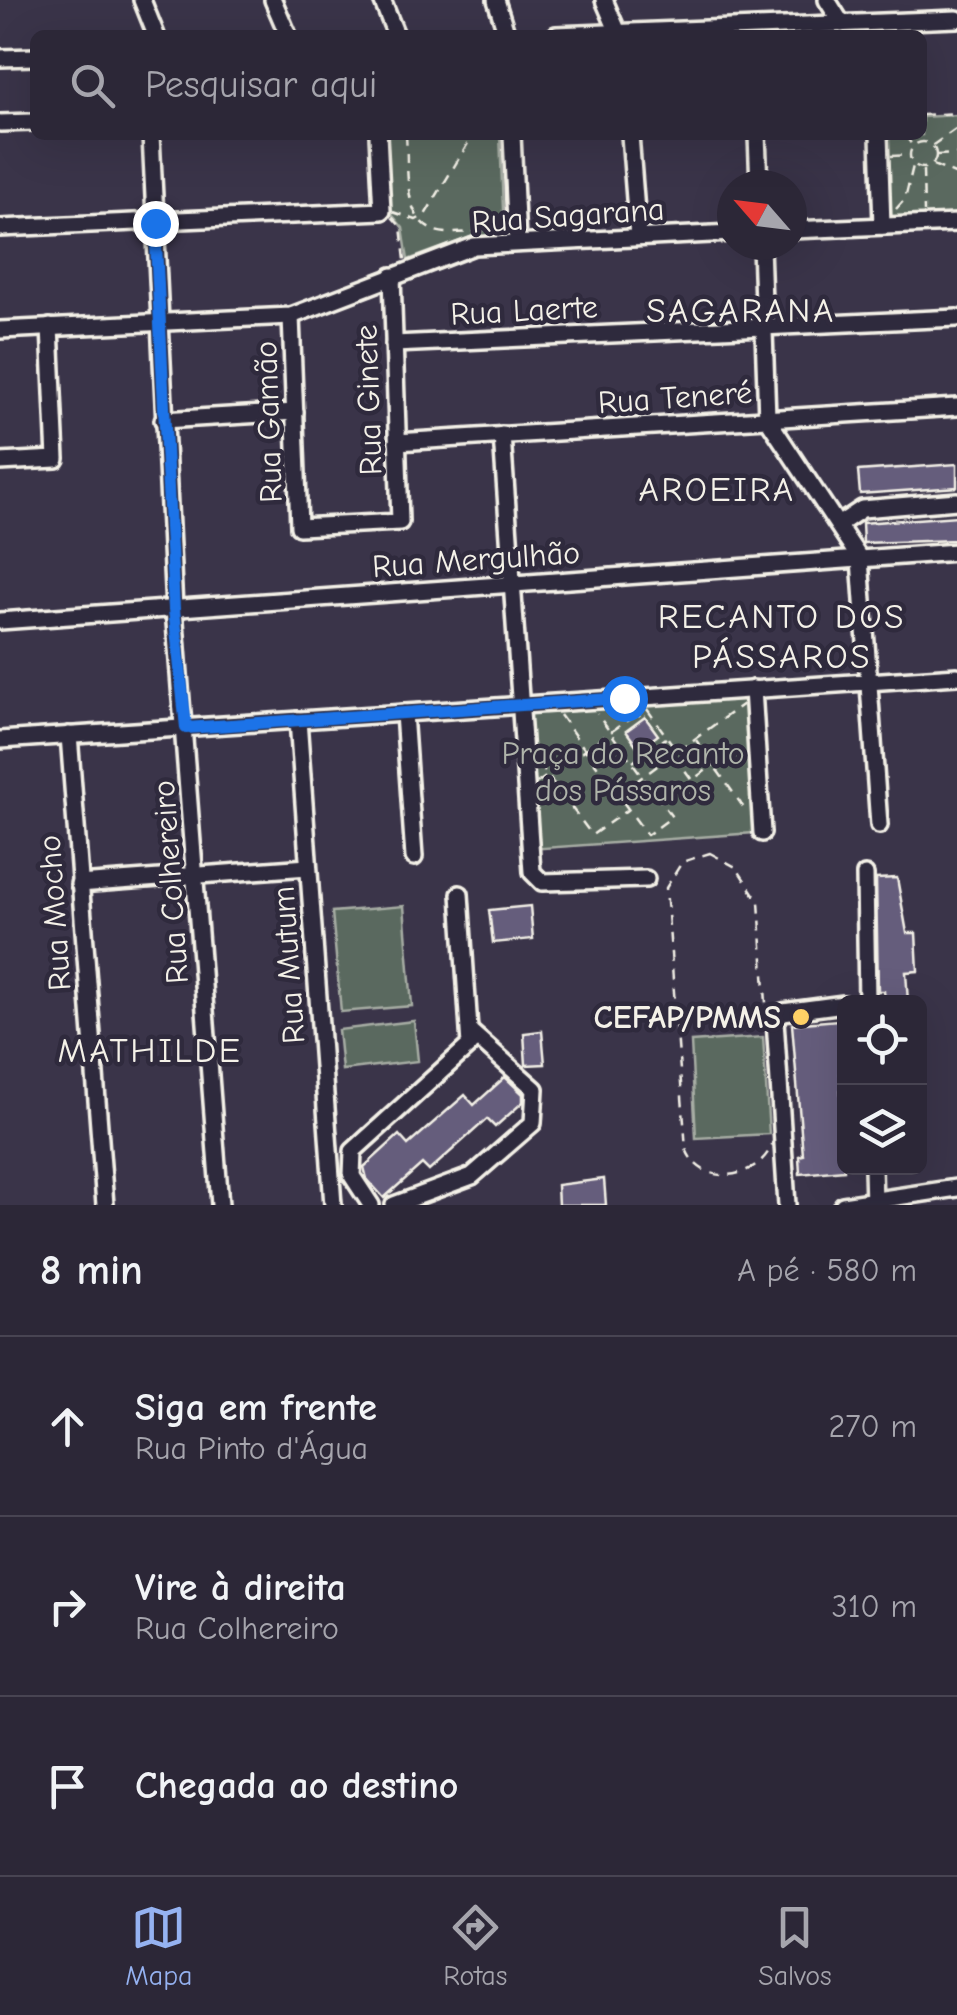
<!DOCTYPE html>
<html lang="pt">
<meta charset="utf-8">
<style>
body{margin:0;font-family:"Comic Neue",sans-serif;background:#383342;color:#f1f3f6}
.controls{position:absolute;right:30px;bottom:30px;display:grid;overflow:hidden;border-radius:15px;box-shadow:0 10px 40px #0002}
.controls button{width:90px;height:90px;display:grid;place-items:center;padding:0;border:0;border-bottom:2px solid #484452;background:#2c2737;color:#f1f3f6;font:50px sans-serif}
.compass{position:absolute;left:717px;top:170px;width:90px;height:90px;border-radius:50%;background:#2c2737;box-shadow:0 10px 40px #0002;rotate:298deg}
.stop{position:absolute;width:30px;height:30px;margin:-22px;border:8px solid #1a73e8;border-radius:50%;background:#fff}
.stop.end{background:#1a73e8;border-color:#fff;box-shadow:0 2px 10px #0008}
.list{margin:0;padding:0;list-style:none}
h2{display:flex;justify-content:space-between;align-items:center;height:130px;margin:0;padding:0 40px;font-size:42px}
h2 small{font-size:32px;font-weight:400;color:#a6a5ad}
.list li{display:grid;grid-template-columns:65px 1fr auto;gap:30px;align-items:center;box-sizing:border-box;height:180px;padding:0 40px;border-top:2px solid #484452}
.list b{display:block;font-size:38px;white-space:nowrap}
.list p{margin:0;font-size:32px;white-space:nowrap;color:#a6a5ad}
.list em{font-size:32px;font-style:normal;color:#a6a5ad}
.icon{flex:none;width:55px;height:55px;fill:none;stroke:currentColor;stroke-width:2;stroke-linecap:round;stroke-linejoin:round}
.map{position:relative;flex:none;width:957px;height:1205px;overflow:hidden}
.search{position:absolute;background:#2c2737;box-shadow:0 10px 40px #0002;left:30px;right:30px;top:30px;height:110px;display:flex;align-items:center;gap:25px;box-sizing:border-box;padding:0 35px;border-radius:15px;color:#a6a5ad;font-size:38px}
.sheet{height:670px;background:#2c2737}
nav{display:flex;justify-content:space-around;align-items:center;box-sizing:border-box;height:140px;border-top:2px solid #484452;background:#2c2737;font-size:28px;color:#a6a5ad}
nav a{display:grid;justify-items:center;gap:5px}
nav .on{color:#95b2f1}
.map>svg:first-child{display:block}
.green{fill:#5a695f;stroke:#a7ada4;stroke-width:2.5}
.building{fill:#655d7b;stroke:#f4f1e8;stroke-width:2.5}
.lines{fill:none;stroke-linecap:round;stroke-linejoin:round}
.minor-casing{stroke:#f4f1e8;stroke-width:22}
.path{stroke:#f4f1e8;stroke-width:2.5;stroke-dasharray:10 8;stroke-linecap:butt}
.minor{stroke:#2f2a3d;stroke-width:15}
.route{stroke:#1a73e8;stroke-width:12}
.poi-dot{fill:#ffd166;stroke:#2f2a3d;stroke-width:4}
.labels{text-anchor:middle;stroke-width:9;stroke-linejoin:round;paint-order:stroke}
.street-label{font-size:32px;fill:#f4f1e8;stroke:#2f2a3d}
.park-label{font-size:32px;fill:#afb4aa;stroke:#2f2a3d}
.poi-label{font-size:32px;font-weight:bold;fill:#f4f1e8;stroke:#2f2a3d;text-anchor:end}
.neighbourhood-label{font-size:35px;letter-spacing:2.5px;fill:#f4f1e8;stroke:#2f2a3d}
</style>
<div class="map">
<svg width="957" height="1205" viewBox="0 0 957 1205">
<rect width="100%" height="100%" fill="#3a3449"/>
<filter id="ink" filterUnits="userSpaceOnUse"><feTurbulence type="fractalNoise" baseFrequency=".01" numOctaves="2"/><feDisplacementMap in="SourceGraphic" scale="20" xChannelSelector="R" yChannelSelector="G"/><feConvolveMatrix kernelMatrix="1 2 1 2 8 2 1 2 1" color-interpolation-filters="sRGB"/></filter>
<g filter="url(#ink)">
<!-- green -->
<g class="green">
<path d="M 957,115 L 957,218 L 889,221 L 886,135 L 922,135 L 922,117 Z"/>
<path d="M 381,135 L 500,135 L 504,234 L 471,237 L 408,260 L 403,228 L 385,206 Z"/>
<path d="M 746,696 L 754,833 L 530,849 L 524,707 Z"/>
<path d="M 404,906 L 412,1006 L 341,1012 L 332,912 Z"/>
<path d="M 414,1021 L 418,1061 L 342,1070 L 338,1030 Z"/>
<path d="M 763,1037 L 769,1134 L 696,1138 L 691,1042 Z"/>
</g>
<!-- building -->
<g class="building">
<path d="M 957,464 L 957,487 L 860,494 L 858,471 Z"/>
<path d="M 957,516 L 957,540 L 863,543 L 862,523 Z"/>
<path d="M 645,717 L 658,735 L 639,749 L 626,731 Z"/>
<path d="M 897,878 L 907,933 L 916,933 L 918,971 L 906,972 L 908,1002 L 885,1002 L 884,991 L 878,991 L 876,879 Z"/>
<path d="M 530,906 L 533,939 L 493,943 L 489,910 Z"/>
<path d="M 838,1020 L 844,1170 L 800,1174 L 799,1156 L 803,1155 L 792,1024 Z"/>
<path d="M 542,1031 L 545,1064 L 526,1065 L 524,1033 Z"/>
<path d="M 505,1077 L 523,1094 L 523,1102 L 495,1127 L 487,1119 L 429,1171 L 422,1164 L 384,1198 L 367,1179 L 364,1167 L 399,1135 L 408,1145 L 465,1095 L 474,1105 Z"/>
<path d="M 604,1179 L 606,1205 L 558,1205 L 557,1185 Z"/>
</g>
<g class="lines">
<defs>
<g id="minor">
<path d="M 142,0 L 156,35"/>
<path d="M 273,0 L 288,35"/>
<path d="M 382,0 L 396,35"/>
<path d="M 496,0 L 507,35"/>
<path d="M 604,0 L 619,35"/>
<path d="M 827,0 L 842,24"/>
<path d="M 556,35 L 957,19"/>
<path d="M 0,58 L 35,57"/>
<path d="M 0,123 L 35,122"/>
<path d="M 151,135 L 174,609 L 220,1205"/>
<path d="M 512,135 L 517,242"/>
<path d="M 630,135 L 638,237"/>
<path d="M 757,135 L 759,185"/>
<path d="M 879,135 L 882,226"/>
<path d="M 0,228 L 382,211 L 378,135"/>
<path d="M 792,230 L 957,223"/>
<path d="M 761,245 L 767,418 L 860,559 L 879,825"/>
<path d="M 291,316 L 299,527 L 400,522 L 392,276"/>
<path d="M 0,330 L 291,316 L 474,246 L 732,233"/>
<path d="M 394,344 L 957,318"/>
<path d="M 163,420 L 295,412"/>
<path d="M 502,435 L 532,872 L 542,882 L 646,879"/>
<path d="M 397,442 L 957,407"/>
<path d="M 0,462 L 56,459 L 50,327"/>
<path d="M 838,525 L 862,509 L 957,501"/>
<path d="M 0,621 L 957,552"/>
<path d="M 753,689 L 762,833"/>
<path d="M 404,713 L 414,857"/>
<path d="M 298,720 L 333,1205"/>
<path d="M 69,735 L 105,1205"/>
<path d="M 0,740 L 957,676"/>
<path d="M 865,875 L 867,1002"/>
<path d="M 79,884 L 308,867"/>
<path d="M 873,1168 L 874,1205"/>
<path d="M 371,1205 L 352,1176 L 353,1151 L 470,1045 L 460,894"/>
<path d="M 394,1205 L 472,1176 L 533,1123 L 535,1089 L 472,1033"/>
<path d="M 787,1205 L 775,1020 L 783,1012 L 844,1004"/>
<path d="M 843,1205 L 957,1188"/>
</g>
</defs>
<!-- minor casing -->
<use href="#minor" class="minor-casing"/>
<!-- path -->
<g class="path">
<path d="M 922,115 L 957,113"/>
<path d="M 406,135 C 409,175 400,237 455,233 C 472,232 488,233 503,226"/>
<path d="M 905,135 L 912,145"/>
<circle cx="923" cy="155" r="13"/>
<path d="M 933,145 L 957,128"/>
<path d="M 937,155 L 957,154"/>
<path d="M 891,156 L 908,155"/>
<path d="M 933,165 L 957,175"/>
<path d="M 923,170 L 924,212"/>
<path d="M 896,209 L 905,199 L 913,166"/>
<path d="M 393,212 L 416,220 L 425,215 L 473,135"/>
<path d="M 392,217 L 401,227 L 405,260"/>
<path d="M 634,709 L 642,720"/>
<path d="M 647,709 L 677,751"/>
<path d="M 560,715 L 647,835 L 672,817 L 597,714"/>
<path d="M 696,740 L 746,811"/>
<path d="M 675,756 L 692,780 L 714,765"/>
<path d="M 633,762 L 666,738"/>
<path d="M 539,764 L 592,835 L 627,810"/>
<path d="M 537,783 L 641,711"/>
<path d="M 620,793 L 743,704"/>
<path d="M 710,853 L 736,867 L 759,902 L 775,1133 C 770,1177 703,1193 686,1149 L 666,888 L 682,862 Z"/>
</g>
<!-- minor -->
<use href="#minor" class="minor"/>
</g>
</g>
<g class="lines" filter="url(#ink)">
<!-- route -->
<path class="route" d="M 155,223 L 174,609 L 186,728 L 624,698"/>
</g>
<!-- markers -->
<circle class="poi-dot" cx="801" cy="1017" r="10"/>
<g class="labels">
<!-- street labels -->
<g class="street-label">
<text transform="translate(568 215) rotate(-4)" y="11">Rua Sagarana</text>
<text transform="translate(524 310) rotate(-3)" y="11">Rua Laerte</text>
<text transform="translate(675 397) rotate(-4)" y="11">Rua Teneré</text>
<text transform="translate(368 400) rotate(-92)" y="11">Rua Ginete</text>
<text transform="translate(268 422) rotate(-92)" y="11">Rua Gamão</text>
<text transform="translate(476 559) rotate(-4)" y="11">Rua Mergulhão</text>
<text transform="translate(170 882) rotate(-94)" y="11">Rua Colhereiro</text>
<text transform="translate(54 913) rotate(-94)" y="11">Rua Mocho</text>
<text transform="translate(288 965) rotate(-94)" y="11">Rua Mutum</text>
</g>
<!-- park labels -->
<g class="park-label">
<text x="623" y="764">Praça do Recanto<tspan x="623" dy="37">dos Pássaros</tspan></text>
</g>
<!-- poi labels -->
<g class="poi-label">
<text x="781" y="1028">CEFAP/PMMS</text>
</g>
<!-- neighbourhood labels -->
<g class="neighbourhood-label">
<text x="741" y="322">SAGARANA</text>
<text x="717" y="501">AROEIRA</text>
<text x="782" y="628">RECANTO DOS<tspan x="782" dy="40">PÁSSAROS</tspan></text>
<text x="150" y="1062">MATHILDE</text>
</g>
</g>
</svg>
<div class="controls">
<button><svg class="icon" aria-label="locate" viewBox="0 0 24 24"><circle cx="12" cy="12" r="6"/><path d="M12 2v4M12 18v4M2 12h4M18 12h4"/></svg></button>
<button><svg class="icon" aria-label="layers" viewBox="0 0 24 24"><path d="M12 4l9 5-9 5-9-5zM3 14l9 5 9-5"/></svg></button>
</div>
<svg class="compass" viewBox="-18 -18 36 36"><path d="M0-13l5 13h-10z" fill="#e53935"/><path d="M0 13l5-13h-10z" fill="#a6a5ad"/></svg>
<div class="stop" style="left:624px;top:698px"></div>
<div class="stop end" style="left:155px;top:223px"></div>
<div class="search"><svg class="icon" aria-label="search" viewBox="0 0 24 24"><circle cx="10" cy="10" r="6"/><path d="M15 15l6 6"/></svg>Pesquisar aqui</div>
</div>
<section class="sheet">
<h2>8 min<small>A pé · 580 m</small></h2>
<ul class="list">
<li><svg class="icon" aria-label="ahead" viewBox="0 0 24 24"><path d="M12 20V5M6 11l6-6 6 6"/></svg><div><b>Siga em frente</b><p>Rua Pinto d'Água</p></div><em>270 m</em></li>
<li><svg class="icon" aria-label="right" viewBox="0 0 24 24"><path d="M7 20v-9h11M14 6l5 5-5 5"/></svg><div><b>Vire à direita</b><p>Rua Colhereiro</p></div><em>310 m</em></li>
<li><svg class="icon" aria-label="arrive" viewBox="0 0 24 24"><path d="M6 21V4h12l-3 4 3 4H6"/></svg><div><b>Chegada ao destino</b></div></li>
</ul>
</section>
<nav>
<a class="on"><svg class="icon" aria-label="map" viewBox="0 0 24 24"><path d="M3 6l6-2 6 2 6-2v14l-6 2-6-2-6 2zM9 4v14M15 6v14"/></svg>Mapa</a>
<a><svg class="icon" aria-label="directions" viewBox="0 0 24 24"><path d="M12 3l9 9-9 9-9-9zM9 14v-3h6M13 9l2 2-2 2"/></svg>Rotas</a>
<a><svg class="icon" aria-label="saved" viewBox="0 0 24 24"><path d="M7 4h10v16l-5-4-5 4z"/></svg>Salvos</a>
</nav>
